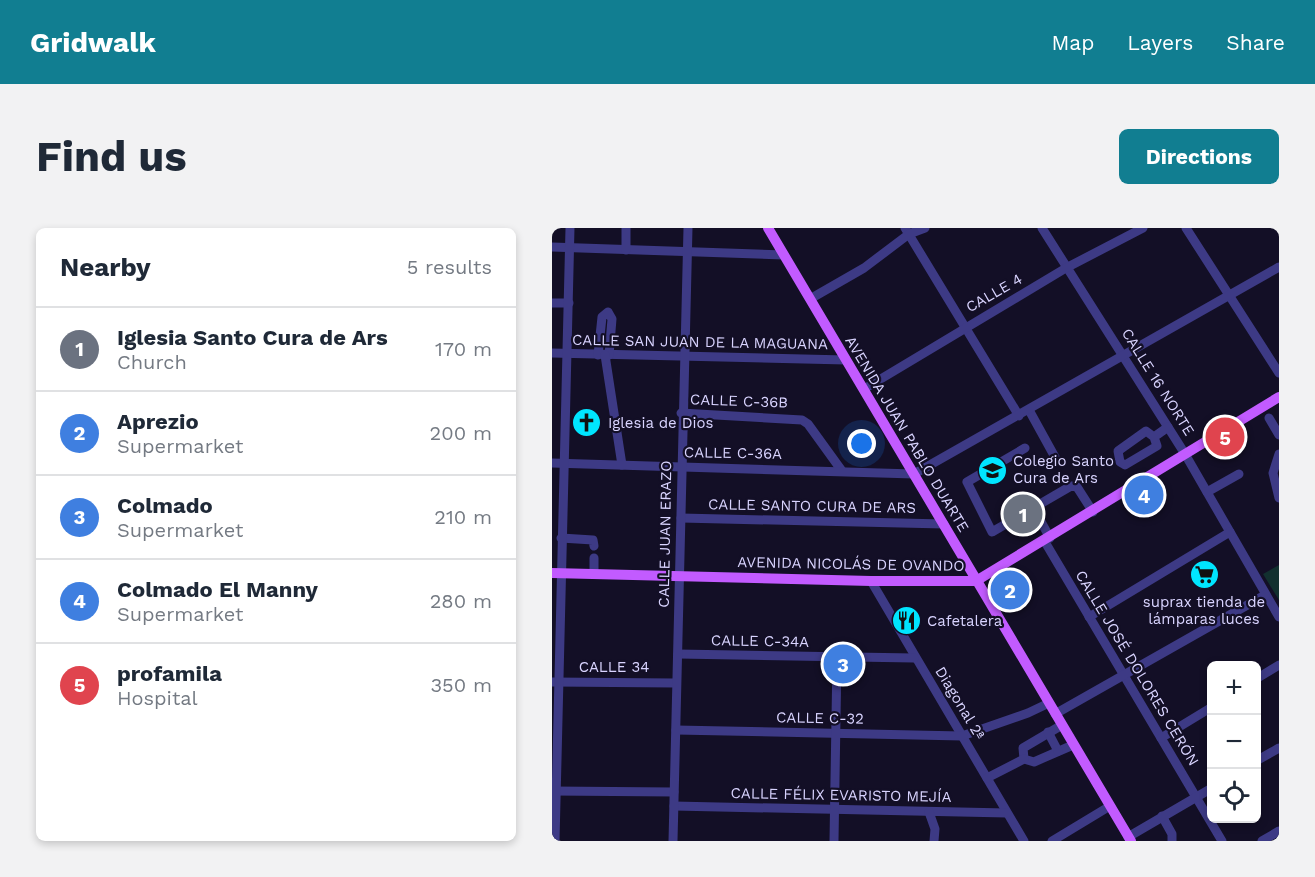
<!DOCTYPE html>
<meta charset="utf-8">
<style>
body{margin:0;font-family:"Work Sans",sans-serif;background:#f2f2f3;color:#1f2937}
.controls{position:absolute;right:18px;bottom:18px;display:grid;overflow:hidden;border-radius:9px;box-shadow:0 3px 9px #0003}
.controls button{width:54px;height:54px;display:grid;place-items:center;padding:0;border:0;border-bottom:2px solid #e0e1e3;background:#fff;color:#1f2937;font:30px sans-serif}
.you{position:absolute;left:310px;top:216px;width:21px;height:21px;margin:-15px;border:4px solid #fff;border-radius:50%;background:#1a73e8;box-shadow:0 0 0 9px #1a73e833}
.badge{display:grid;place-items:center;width:39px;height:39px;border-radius:50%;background:#117e91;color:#fff;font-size:20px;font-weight:700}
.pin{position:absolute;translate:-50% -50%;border:3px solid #fff;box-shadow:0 2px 6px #0006}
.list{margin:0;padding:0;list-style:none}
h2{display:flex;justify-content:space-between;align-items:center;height:78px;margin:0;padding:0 24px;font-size:26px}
h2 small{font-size:20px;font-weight:400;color:#747a83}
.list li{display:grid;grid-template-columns:39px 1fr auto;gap:18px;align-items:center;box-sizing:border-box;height:84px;padding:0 24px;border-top:2px solid #e0e1e3}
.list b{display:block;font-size:22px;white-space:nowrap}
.list p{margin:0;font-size:20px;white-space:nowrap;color:#747a83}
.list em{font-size:20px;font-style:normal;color:#747a83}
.icon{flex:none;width:33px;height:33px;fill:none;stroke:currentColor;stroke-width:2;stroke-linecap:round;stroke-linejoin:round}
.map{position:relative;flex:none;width:727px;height:613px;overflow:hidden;border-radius:9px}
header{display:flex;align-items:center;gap:36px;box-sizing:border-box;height:84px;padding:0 30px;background:#117e91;color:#fff}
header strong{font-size:28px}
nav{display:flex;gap:33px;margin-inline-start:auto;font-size:21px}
.intro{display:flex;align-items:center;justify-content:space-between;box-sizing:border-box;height:144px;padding:0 36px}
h1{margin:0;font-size:42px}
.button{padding:15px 27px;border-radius:9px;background:#117e91;color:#fff;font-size:21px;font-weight:700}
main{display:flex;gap:36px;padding:0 36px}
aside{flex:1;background:#fff;border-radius:9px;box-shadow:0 3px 9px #0003}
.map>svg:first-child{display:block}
.green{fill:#12302f}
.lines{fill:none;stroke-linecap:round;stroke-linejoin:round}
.minor{stroke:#3d3a85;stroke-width:9}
.major{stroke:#c25bff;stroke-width:10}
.labels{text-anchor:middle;stroke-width:4.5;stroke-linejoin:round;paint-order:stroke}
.street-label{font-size:15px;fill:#d9d4ff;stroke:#130f26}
.poi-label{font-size:15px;fill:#d9d4ff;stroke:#130f26;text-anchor:start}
</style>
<header>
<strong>Gridwalk</strong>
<nav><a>Map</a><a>Layers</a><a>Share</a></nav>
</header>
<div class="intro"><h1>Find us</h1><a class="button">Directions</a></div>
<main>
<aside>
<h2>Nearby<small>5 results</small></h2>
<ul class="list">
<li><span class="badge" style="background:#6b7280">1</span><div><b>Iglesia Santo Cura de Ars</b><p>Church</p></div><em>170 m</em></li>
<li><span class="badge" style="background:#3f7fe0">2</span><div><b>Aprezio</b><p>Supermarket</p></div><em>200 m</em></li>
<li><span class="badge" style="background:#3f7fe0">3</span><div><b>Colmado</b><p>Supermarket</p></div><em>210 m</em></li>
<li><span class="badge" style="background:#3f7fe0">4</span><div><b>Colmado El Manny</b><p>Supermarket</p></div><em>280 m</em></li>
<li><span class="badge" style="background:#e0444e">5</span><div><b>profamila</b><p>Hospital</p></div><em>350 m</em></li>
</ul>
</aside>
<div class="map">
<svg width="727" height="613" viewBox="0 0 727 613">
<rect width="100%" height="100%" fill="#130f26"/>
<!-- green -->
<path class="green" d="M 727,337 L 727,372 L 711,346 Z"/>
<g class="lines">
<!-- minor -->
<g class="minor">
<path d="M 353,0 L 467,188"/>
<path d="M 490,0 L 633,226 L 727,389"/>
<path d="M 634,0 L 727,145"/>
<path d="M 0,19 L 232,27"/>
<path d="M 74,22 L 74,0"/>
<path d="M 258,71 L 312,40 L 357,6 L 373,0"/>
<path d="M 0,75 L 17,75"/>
<path d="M 0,125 L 294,132"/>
<path d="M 46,127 L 50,89 L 56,84 L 60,91 L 57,127"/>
<path d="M 53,127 L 70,237"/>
<path d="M 312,161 L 514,40 L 591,0"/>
<path d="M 477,182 L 504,231"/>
<path d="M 129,185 L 250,192 L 256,196 L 290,243"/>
<path d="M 717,190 L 727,207"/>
<path d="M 602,209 L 605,218 L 573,237 L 568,234 L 566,223 L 594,203 L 602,209 L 616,199"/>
<path d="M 473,220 L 415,254 L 440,304 L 519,258 L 525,259 L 541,284"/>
<path d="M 727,226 L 721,245 L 727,270"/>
<path d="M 0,235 L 362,246 L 727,39"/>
<path d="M 655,264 L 687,246"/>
<path d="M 482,281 L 498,310"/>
<path d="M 129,290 L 392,296"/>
<path d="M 9,310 L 41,312 L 42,318"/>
<path d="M 493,314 L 670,613"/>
<path d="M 42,330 L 42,346"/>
<path d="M 319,353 L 472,613"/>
<path d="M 537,389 L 678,304"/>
<path d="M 126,426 L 362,430"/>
<path d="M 704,451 L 727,437"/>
<path d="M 0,454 L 123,455"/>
<path d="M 503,486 L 713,367"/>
<path d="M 510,497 L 471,520 L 472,531 L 482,534 L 521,517"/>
<path d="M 124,502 L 410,508 L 476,485 L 497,475"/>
<path d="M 496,504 L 506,523"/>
<path d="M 609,510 L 660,479"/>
<path d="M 704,533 L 727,520"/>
<path d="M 435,550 L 472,531"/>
<path d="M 0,563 L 122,564"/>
<path d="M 122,578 L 455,585"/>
<path d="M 377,584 L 383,601 L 382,613"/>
<path d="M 610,588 L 620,606 L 620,613"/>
<path d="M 576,609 L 660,560"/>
<path d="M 3,613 L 18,0"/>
<path d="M 121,613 L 136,0"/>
<path d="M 282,613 L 285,429"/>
<path d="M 500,613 L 558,578"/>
<path d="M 710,613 L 727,603"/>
</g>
<!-- major -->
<g class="major">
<path d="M 216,0 L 579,613"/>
<path d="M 0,345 L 319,353 L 424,353 L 727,169"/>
</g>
</g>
<!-- icons -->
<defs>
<symbol id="church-disc" viewBox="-11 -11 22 22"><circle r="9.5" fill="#00e5ff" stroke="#130f26"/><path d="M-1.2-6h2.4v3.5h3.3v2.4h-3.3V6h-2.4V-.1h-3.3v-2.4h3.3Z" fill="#111"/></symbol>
<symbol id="school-disc" viewBox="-11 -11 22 22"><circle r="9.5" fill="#00e5ff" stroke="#130f26"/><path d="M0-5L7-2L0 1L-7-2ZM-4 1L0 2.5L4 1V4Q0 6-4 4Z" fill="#111"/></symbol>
<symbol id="supermarket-disc" viewBox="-11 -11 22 22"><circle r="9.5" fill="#00e5ff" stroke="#130f26"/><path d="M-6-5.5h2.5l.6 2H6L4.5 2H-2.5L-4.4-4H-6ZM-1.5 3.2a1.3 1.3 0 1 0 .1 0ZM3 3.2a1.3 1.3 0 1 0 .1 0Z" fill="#111"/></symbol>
<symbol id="restaurant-disc" viewBox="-11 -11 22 22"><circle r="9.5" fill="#00e5ff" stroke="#130f26"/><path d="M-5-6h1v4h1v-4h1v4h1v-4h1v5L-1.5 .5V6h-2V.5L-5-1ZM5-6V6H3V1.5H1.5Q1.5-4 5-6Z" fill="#111"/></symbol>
</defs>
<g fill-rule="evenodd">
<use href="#church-disc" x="18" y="178" width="33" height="33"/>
<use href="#school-disc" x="424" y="226" width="33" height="33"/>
<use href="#supermarket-disc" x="636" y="330" width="33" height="33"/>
<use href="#restaurant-disc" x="338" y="376" width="33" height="33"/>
</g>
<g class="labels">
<!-- street labels -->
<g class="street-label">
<text transform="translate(442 65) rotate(-30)" y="5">CALLE 4</text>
<text transform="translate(148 114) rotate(1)" y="5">CALLE SAN JUAN DE LA MAGUANA</text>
<text transform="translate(606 154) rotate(58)" y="5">CALLE 16 NORTE</text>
<text transform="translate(187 173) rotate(2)" y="5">CALLE C-36B</text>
<text transform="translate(355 206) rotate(59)" y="5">AVENIDA JUAN PABLO DUARTE</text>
<text transform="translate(181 225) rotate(1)" y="5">CALLE C-36A</text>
<text transform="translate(260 278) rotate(1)" y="5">CALLE SANTO CURA DE ARS</text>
<text transform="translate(113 306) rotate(-89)" y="5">CALLE JUAN ERAZO</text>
<text transform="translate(299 336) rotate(1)" y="5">AVENIDA NICOLÁS DE OVANDO</text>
<text transform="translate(208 413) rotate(1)" y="5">CALLE C-34A</text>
<text x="62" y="444">CALLE 34</text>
<text transform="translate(585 440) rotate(59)" y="5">CALLE JOSÉ DOLORES CERÓN</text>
<text transform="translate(408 475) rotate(59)" y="5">Diagonal 2ª</text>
<text transform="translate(268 490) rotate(1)" y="5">CALLE C-32</text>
<text transform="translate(289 567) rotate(1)" y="5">CALLE FÉLIX EVARISTO MEJÍA</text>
</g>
<!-- poi labels -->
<g class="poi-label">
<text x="56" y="200">Iglesia de Dios</text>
<text x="461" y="238">Colegio Santo<tspan x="461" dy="17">Cura de Ars</tspan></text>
<text x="652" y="379" text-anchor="middle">suprax tienda de<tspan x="652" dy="17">lámparas luces</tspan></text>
<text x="375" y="398">Cafetalera</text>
</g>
</g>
</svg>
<div class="controls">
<button>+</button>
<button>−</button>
<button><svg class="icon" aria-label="locate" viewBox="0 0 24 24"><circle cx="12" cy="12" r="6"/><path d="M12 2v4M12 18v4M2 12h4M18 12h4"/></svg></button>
</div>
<div class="you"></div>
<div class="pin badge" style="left:471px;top:286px;background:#6b7280">1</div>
<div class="pin badge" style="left:458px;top:362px;background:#3f7fe0">2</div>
<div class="pin badge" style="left:291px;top:436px;background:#3f7fe0">3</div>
<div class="pin badge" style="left:592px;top:267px;background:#3f7fe0">4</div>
<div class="pin badge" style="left:673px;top:209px;background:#e0444e">5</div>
</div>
</main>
